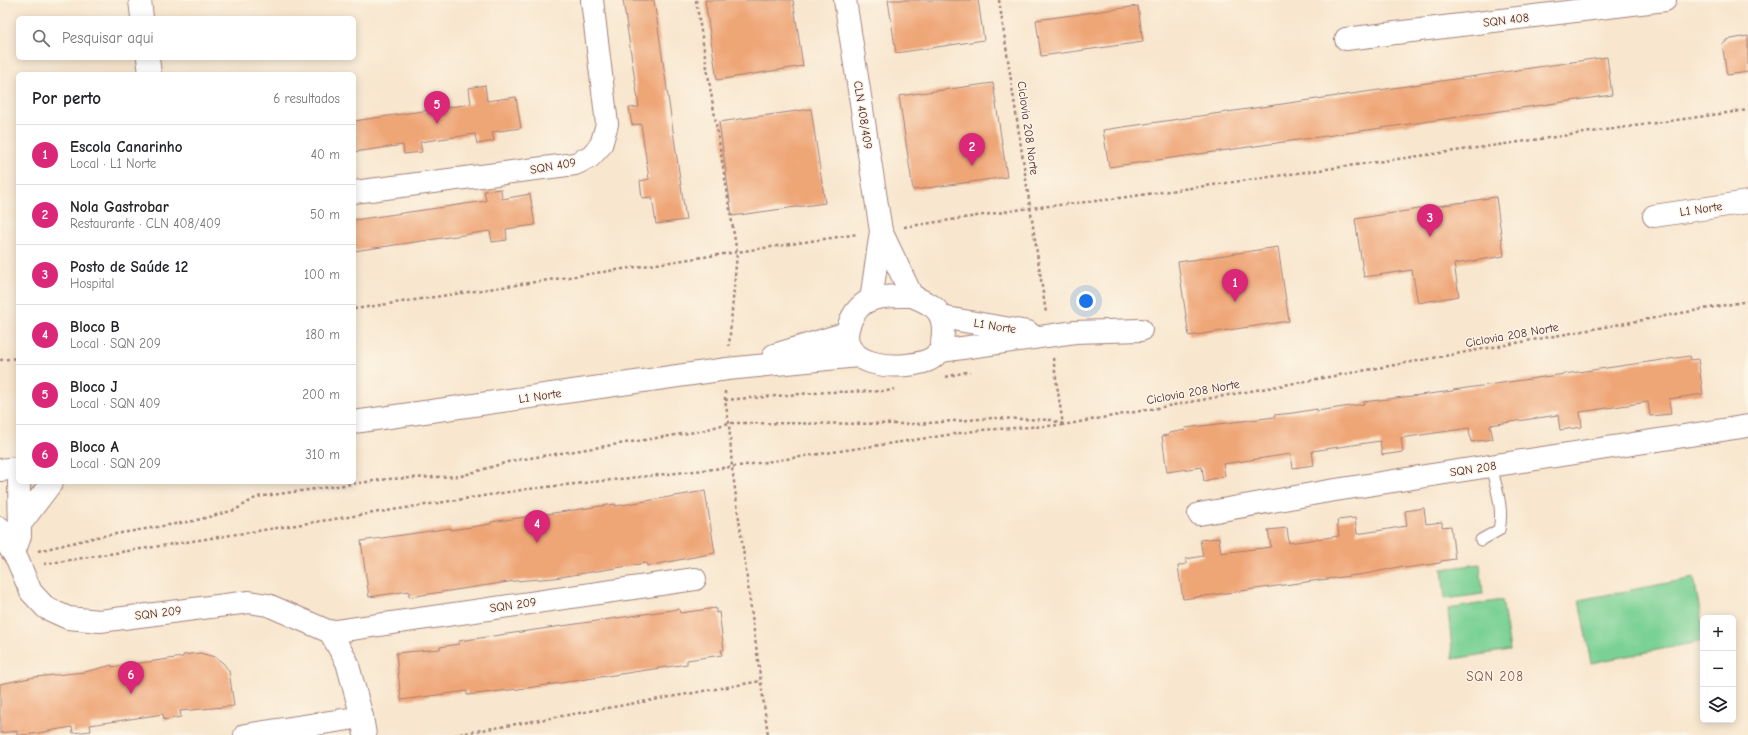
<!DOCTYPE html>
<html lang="pt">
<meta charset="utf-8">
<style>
body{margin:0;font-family:"Comic Neue",sans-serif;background:#f6f6f6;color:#202124}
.controls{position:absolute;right:12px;bottom:12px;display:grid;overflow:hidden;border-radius:6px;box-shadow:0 2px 10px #0003}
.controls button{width:36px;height:36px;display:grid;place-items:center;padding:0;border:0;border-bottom:1px solid #e0e0e0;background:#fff;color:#202124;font:20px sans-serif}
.you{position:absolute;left:1086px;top:301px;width:14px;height:14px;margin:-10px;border:3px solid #fff;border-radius:50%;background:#1a73e8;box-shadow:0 0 0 6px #1a73e833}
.badge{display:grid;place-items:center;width:26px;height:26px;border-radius:50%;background:#db2777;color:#fff;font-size:13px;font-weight:700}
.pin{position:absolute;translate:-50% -33px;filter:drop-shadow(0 1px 2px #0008)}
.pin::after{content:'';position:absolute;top:21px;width:14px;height:12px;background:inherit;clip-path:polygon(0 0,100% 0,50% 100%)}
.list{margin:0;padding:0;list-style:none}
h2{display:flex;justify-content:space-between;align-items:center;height:52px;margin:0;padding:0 16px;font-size:17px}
h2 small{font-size:13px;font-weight:400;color:#757577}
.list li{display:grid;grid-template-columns:26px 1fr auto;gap:12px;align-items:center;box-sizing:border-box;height:60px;padding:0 16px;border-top:1px solid #e0e0e0}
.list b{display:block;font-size:15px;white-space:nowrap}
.list p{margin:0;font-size:13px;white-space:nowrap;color:#757577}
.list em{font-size:13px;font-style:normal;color:#757577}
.icon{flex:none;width:22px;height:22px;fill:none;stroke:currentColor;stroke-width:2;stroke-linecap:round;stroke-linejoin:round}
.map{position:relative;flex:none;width:1748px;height:735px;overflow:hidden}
.search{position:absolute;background:#fff;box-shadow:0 2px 10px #0003;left:16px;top:16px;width:340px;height:44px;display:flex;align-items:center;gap:10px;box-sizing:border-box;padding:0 14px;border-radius:6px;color:#757577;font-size:15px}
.panel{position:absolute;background:#fff;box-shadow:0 2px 10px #0003;left:16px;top:72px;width:340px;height:412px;border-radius:6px}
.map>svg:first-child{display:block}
.green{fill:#7ad195;stroke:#627860}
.building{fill:#efa677}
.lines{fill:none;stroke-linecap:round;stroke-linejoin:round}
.service-casing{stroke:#a1827c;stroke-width:13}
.minor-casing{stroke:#a1827c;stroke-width:24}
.tertiary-casing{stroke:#a1827c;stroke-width:24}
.path{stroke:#a1827c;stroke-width:2.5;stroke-dasharray:3 3;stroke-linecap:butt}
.service{stroke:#fff;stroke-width:11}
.minor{stroke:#fff;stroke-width:22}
.tertiary{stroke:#fff;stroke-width:22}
.labels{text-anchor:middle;stroke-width:3;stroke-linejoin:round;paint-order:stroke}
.street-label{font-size:12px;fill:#4a1f2b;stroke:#fcf5e5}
.neighbourhood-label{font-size:13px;letter-spacing:1px;fill:#844e46;stroke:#fcf5e5}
</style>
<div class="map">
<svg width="1748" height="735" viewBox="0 0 1748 735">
<rect width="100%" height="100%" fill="#fcf5e5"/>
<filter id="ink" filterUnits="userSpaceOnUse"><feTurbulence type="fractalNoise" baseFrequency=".025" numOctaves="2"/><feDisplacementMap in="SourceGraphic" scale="8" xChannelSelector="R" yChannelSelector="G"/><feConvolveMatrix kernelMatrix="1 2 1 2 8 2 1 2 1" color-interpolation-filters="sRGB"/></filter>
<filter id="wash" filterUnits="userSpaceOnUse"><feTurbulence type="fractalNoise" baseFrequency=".012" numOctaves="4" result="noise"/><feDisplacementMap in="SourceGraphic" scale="16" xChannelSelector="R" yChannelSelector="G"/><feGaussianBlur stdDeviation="0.9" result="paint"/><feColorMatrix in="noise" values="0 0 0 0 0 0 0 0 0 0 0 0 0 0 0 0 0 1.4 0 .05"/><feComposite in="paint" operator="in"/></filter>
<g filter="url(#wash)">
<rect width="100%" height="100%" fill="#f8e6ce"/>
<!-- green -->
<g class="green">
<path d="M 1480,564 L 1483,594 L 1445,599 L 1442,569 Z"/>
<path d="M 1694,578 L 1703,629 L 1703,641 L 1591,663 L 1579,600 Z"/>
<path d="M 1502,600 L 1510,650 L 1453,659 L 1448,609 Z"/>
</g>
<g id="blocks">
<!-- building -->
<g class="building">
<path d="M 623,0 L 654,0 L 686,220 L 656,224 L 652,197 L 642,198 L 640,181 L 649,179 L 641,124 L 632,125 L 629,108 L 639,107 Z"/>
<path d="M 705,0 L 793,0 L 803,66 L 717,80 Z"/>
<path d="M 888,0 L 978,0 L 984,40 L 896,53 Z"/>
<path d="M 1138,6 L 1143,42 L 1041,56 L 1036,20 Z"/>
<path d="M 1748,36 L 1748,72 L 1727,75 L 1722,43 L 1726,42 L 1726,40 Z"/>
<path d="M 1607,57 L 1612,95 L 1109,167 L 1103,130 Z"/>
<path d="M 993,83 L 1007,177 L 913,190 L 899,96 Z"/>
<path d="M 485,85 L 487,101 L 516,97 L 521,128 L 492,132 L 494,141 L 477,144 L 475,134 L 420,142 L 422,152 L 404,154 L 403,145 L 354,152 L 354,121 L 471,104 L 469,88 Z"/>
<path d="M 811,109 L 825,203 L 732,216 L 719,122 Z"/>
<path d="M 501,189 L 502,199 L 530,194 L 535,225 L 506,229 L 507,240 L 492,242 L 490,231 L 354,251 L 354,220 L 486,201 L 484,191 Z"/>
<path d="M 1496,197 L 1504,256 L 1454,264 L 1459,296 L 1418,303 L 1412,270 L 1364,277 L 1355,219 Z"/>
<path d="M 1278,247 L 1289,321 L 1189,336 L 1178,262 Z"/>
<path d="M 1690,356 L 1691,360 L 1698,359 L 1703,394 L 1669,399 L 1671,414 L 1650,416 L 1648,402 L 1580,412 L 1582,427 L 1560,430 L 1558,415 L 1490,425 L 1493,439 L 1471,442 L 1469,428 L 1401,438 L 1403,452 L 1382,455 L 1380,441 L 1312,451 L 1314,465 L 1293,468 L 1291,454 L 1223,464 L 1225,476 L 1204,481 L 1202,467 L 1167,472 L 1162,436 L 1169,435 L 1169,433 L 1186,430 L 1185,428 L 1275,417 L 1274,415 L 1293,413 L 1317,409 L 1317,411 L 1364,404 L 1363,402 L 1453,391 L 1453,390 Z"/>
<path d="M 705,491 L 715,553 L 647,566 L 646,563 L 554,578 L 515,581 L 409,597 L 409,591 L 369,597 L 361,541 L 451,528 L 451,530 L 491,524 L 491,522 L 615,504 L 616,506 Z"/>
<path d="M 1424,508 L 1426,524 L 1442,522 L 1442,527 L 1451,526 L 1455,559 L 1441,561 L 1440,563 L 1405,568 L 1403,566 L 1371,573 L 1183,599 L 1178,566 L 1186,564 L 1186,559 L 1203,556 L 1200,540 L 1219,538 L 1221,553 L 1271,547 L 1268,530 L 1287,528 L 1289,543 L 1339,536 L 1337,520 L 1355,518 L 1357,534 L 1407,526 L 1405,511 Z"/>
<path d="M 716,608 L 716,613 L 719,612 L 724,650 L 721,650 L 722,655 L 687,660 L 687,664 L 527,688 L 467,695 L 467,691 L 401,700 L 396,653 L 440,649 L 440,647 L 459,644 L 459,641 L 679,609 L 680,613 Z"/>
<path d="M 200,653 L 215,657 L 223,663 L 229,671 L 234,706 L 180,711 L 181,717 L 164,720 L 163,714 L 90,725 L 91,731 L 73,733 L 72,727 L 26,735 L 17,735 L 17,731 L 0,733 L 0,684 L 35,677 L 85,672 L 112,665 L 112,667 L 183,657 L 183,655 Z"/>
</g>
</g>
</g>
<g filter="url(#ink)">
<use href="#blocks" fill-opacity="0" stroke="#a1827c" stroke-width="1"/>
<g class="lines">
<defs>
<path id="service" d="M 1481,540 L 1499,530 C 1504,509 1496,487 1491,466"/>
<g id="minor">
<path d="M 140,0 L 142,18"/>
<path d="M 1346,39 L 1665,0"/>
<path d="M 148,58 L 150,74"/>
<path d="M 354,192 L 575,164 L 590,157 L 601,145 L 607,124 L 592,0"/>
<path d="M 1654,216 L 1748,202"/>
<path d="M 941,317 L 1028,332"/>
<path d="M 941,351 L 1075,332 L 1141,330"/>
<path d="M 1199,514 L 1329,491 L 1748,426"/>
<path d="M 0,528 L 3,538 L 17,559 L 31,592 L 46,608 L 68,618 L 100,621 L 249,602 L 268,605 L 330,632 L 347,662 L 362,717 L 365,735"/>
<path d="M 14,553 L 20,536 L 19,482"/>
<path d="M 330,632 L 695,579"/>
<path d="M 245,735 L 362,717"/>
</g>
<g id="tertiary">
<path d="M 845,0 L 881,231 L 912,296"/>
<path d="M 912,296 C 919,299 926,302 932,306 C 947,316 943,336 941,351 C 937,354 933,358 929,360 C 899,372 830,367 851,320 C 855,311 863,302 873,299 C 885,295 899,296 912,296 Z"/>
<path d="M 871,300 L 881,231"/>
<path d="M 774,355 L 847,333"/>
<path d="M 354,422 L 727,369 L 858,356"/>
<path d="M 0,470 L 18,468"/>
<path d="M 21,523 L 52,482"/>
</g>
</defs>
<!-- service casing -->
<use href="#service" class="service-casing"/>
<!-- minor casing -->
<use href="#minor" class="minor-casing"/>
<!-- tertiary casing -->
<use href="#tertiary" class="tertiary-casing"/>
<!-- path -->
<g class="path">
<path d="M 696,0 L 737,253 L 729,346"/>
<path d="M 999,0 L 1046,313"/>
<path d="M 904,227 L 1030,208 L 1105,200 L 1748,110"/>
<path d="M 354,309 L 858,234"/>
<path d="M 1053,358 L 1063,425 L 1748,301"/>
<path d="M 0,360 L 18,358"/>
<path d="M 946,377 L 970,371"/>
<path d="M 725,391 L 725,400 L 729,423 L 732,467 L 768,735"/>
<path d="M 725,400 L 826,392 L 887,391 L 894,389"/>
<path d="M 38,551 L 97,537 L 193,521 L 235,510 L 257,497 L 388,479 L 461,476 L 511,461 L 701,431 L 729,423 L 916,424 L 993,418 L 1052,420 L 1063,424"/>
<path d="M 44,564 L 528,489 L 732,467 L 981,430 L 1063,425"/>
<path d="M 454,735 L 761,681"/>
</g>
<!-- service -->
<use href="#service" class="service"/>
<!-- minor -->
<use href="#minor" class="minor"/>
<!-- tertiary -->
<use href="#tertiary" class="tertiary"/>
</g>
</g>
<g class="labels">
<!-- street labels -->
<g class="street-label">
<text transform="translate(1506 20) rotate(-7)" y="4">SQN 408</text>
<text transform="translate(863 115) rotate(81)" y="4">CLN 408/409</text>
<text transform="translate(1028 128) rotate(82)" y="4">Ciclovia 208 Norte</text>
<text transform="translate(553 166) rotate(-10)" y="4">SQN 409</text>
<text transform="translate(1701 209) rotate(-8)" y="4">L1 Norte</text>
<text transform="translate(995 326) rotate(9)" y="4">L1 Norte</text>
<text transform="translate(1512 335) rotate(-10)" y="4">Ciclovia 208 Norte</text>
<text transform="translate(1193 392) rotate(-10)" y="4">Ciclovia 208 Norte</text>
<text transform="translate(540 396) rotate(-8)" y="4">L1 Norte</text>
<text transform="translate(1473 469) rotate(-9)" y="4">SQN 208</text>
<text transform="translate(513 605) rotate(-8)" y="4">SQN 209</text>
<text transform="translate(158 613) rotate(-7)" y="4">SQN 209</text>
</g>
<!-- neighbourhood labels -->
<g class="neighbourhood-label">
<text x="1495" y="681">SQN 208</text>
</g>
</g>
</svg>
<div class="controls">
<button>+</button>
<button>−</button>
<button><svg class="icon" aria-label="layers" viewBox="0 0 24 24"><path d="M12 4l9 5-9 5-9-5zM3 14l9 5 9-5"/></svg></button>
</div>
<div class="you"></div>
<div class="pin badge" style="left:1235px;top:302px">1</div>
<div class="pin badge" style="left:972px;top:166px">2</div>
<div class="pin badge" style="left:1430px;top:237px">3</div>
<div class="pin badge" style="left:537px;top:543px">4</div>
<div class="pin badge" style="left:437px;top:124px">5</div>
<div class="pin badge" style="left:131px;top:694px">6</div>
<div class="search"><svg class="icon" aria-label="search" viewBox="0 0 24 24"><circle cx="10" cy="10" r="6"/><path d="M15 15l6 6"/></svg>Pesquisar aqui</div>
<section class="panel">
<h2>Por perto<small>6 resultados</small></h2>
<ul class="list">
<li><span class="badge">1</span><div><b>Escola Canarinho</b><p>Local · L1 Norte</p></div><em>40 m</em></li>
<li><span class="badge">2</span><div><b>Nola Gastrobar</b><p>Restaurante · CLN 408/409</p></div><em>50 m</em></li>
<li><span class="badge">3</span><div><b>Posto de Saúde 12</b><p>Hospital</p></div><em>100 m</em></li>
<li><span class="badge">4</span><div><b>Bloco B</b><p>Local · SQN 209</p></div><em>180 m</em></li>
<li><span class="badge">5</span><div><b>Bloco J</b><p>Local · SQN 409</p></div><em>200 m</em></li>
<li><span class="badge">6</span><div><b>Bloco A</b><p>Local · SQN 209</p></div><em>310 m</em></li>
</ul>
</section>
</div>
